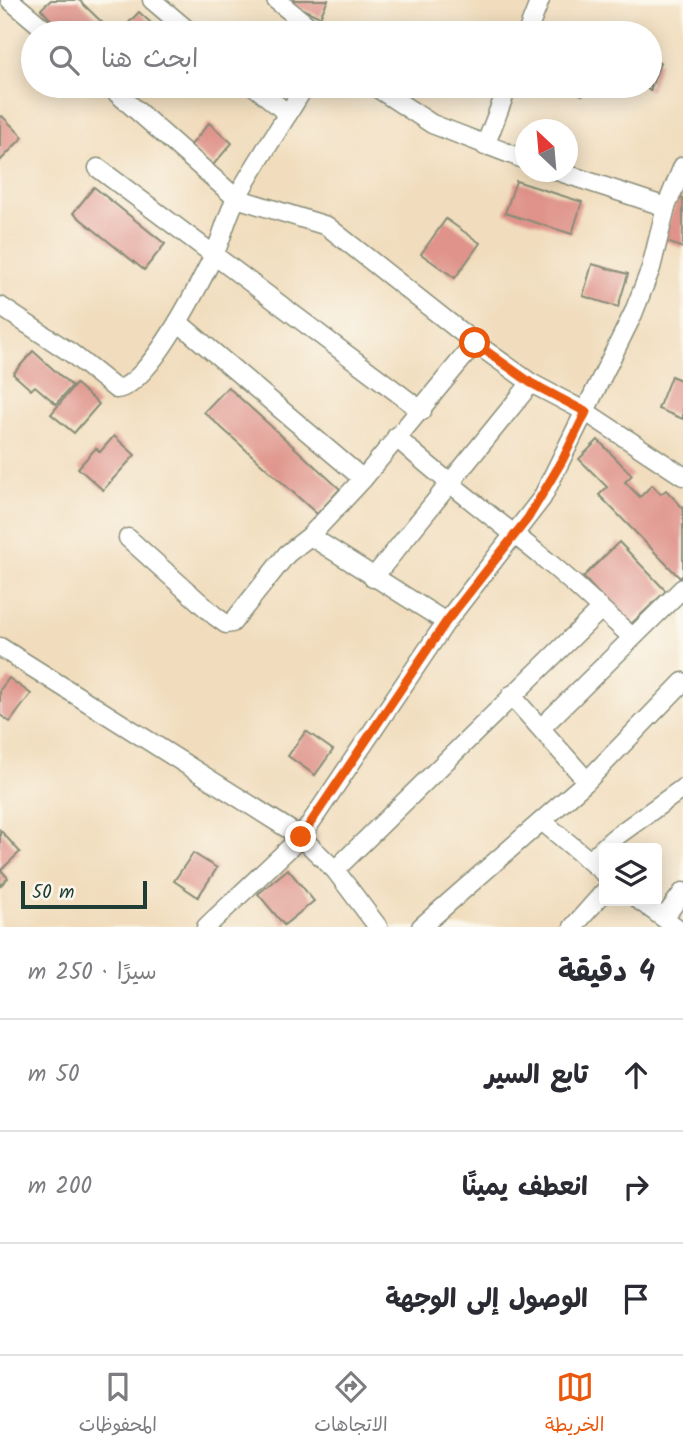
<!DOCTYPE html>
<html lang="ar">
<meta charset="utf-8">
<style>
body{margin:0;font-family:Kalam,"Playpen Sans Arabic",sans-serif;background:#f7f7f7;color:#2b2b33;direction:rtl}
.controls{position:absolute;right:21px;bottom:21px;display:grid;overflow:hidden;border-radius:7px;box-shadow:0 4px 18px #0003}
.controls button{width:63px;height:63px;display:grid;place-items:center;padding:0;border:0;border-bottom:2px solid #e1e1e2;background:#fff;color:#2b2b33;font:35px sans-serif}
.compass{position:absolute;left:515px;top:119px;width:63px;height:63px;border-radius:50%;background:#fff;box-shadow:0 4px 18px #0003;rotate:334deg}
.scale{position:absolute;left:21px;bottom:18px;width:126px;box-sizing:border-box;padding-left:7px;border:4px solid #1f3d34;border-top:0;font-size:19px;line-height:24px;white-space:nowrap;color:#1f3d34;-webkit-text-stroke:5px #fbf7ec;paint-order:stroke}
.stop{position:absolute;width:21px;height:21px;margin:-16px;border:5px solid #ea580c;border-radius:50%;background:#fff}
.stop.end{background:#ea580c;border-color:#fff;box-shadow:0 2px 7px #0008}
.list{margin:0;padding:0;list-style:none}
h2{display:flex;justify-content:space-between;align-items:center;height:91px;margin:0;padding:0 28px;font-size:30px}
h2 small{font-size:23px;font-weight:400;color:#7c7c81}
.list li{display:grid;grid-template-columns:46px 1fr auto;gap:21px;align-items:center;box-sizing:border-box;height:112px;padding:0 28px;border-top:2px solid #e1e1e2}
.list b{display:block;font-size:26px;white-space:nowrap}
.list em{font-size:23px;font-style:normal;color:#7c7c81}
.icon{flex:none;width:38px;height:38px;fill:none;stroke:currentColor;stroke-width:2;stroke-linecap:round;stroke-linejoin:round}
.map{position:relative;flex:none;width:683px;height:927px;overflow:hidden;direction:ltr}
.search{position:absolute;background:#fff;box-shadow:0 4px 18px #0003;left:21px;right:21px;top:21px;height:77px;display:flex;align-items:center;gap:18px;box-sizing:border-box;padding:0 24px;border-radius:38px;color:#7c7c81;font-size:26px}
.sheet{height:427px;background:#fff}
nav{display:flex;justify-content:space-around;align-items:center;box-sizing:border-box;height:98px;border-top:2px solid #e1e1e2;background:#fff;font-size:19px;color:#7c7c81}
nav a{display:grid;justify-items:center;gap:4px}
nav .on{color:#ea580c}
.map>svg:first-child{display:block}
.building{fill:#df938a}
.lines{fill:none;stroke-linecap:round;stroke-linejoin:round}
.minor-casing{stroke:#888d78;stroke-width:21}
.minor{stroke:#fff;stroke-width:18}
.route{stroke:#ea580c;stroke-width:9}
</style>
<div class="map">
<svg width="683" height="927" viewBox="0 0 683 927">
<rect width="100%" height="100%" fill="#fbf7ec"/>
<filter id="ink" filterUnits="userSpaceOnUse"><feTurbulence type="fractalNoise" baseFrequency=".0143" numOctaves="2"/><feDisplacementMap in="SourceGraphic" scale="14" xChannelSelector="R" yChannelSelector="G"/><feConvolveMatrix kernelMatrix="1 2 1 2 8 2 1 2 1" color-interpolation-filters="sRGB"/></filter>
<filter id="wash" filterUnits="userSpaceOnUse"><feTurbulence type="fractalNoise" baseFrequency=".00686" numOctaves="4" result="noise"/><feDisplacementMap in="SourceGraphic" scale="28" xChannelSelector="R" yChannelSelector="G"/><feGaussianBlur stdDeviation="1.57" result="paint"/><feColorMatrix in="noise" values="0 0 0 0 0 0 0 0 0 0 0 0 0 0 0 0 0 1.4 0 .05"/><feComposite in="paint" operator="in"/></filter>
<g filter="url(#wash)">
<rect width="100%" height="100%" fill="#f1ddbd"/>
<g id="blocks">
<!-- building -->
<g class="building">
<path d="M 51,0 L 79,0 L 113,33 L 63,33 L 41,9 Z"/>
<path d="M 290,0 L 328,0 L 320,17 L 289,3 Z"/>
<path d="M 139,12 L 162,33 L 119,33 Z"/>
<path d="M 650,59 L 660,63 L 650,91 L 644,86 L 650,86 Z"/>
<path d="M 561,86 L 586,86 L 582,95 Z"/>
<path d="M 2,116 L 23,137 L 0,161 L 0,118 Z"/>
<path d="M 209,123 L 232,143 L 213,165 L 190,146 Z"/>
<path d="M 516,181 L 582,202 L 572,234 L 505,213 Z"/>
<path d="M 94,187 L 165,244 L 144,270 L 73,213 Z"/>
<path d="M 678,197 L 683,199 L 683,248 L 662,240 Z"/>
<path d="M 446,219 L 480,243 L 455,278 L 421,254 Z"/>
<path d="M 592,264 L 628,274 L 618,307 L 583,296 Z"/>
<path d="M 33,351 L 72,386 L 56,404 L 35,386 L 31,390 L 13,374 Z"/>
<path d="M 671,376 L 683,381 L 683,419 L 658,409 Z"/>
<path d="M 76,384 L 99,404 L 74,433 L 51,414 Z"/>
<path d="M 228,387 L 340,489 L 317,514 L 204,412 Z"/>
<path d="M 114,436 L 135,455 L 103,490 L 78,468 L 96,448 L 100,452 Z"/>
<path d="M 598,440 L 632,475 L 625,482 L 640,497 L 652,485 L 661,494 L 666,490 L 683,508 L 683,575 L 680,578 L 599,495 L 607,487 L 579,459 Z"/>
<path d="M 619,542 L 666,591 L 629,626 L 583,577 Z"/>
<path d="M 9,678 L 31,694 L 10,722 L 0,715 L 0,690 Z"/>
<path d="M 306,731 L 333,750 L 315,775 L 288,756 Z"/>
<path d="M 0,830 L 20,852 L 1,870 L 8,878 L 0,886 Z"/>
<path d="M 193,853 L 217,868 L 198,897 L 174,881 Z"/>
<path d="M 288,869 L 314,901 L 284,925 L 258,894 Z"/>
</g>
</g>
</g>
<g filter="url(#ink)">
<use href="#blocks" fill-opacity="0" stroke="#888d78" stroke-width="2"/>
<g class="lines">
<defs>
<g id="minor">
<path d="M 10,0 L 49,33"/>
<path d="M 152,0 L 191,33"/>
<path d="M 276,0 L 317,33"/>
<path d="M 527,33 L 540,0"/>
<path d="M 109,86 L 236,198 L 327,226 L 475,343 L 531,383 L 586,412 L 683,476"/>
<path d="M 254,86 L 288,114"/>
<path d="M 374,86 L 432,124 L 526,160"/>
<path d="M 485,146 L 508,86"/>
<path d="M 98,168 L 422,411"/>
<path d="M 560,172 L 666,207"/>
<path d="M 0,306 L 71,353 L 116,389 C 148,388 200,283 214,255 C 223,236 227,214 238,195 C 259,158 283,123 305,86"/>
<path d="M 178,322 L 363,479"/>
<path d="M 310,536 L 446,622"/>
<path d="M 128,538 L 215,616 L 226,624 L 232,623 L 287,554 L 310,536 L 363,479 L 475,343"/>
<path d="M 373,578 L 531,383"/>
<path d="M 601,609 L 632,637"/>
<path d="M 0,647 L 301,837 L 335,870 L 378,927"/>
<path d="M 511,695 L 587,781"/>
<path d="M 542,727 L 683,588"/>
<path d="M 542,821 L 604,873"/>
<path d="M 590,860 L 614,838 L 683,788"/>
<path d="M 335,870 L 601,609 C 536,546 462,498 396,437"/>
<path d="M 640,901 L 676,927"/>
<path d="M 664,918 L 683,892"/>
<path d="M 206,927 L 301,837 L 446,622 L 542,498 L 633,314 L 651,268 L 666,207 L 683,166"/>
<path d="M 421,927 L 587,781 L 683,682"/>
<path d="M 573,927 L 604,892"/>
</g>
</defs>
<!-- minor casing -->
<use href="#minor" class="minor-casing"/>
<!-- minor -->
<use href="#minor" class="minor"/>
</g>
</g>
<g class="lines" filter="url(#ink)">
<!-- route -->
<path class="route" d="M 301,837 L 446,622 L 528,518 L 562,461 L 586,412 L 531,383 L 475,343"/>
</g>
</svg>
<div class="controls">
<button><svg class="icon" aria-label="layers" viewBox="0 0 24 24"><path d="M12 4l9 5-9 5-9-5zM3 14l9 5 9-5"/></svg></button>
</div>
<svg class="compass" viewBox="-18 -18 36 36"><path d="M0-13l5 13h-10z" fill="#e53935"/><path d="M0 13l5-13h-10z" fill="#7c7c81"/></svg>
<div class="scale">50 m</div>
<div class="stop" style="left:475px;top:343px"></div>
<div class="stop end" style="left:301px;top:837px"></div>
<div class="search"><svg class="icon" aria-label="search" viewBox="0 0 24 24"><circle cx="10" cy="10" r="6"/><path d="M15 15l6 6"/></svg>ابحث هنا</div>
</div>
<section class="sheet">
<h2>4 دقيقة<small>سيرًا · 250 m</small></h2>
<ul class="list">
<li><svg class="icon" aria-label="ahead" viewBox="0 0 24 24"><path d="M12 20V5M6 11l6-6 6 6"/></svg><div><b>تابع السير</b></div><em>50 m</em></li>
<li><svg class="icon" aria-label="right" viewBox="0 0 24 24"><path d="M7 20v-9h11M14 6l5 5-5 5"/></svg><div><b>انعطف يمينًا</b></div><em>200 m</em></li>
<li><svg class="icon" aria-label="arrive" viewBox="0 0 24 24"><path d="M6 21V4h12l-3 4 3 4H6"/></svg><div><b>الوصول إلى الوجهة</b></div></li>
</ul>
</section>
<nav>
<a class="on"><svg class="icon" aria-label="map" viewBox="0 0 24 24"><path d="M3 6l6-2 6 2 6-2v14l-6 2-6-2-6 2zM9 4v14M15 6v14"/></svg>الخريطة</a>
<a><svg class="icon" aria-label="directions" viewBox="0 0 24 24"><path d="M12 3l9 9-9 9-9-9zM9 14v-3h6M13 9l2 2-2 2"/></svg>الاتجاهات</a>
<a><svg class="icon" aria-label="saved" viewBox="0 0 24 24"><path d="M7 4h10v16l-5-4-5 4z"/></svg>المحفوظات</a>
</nav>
